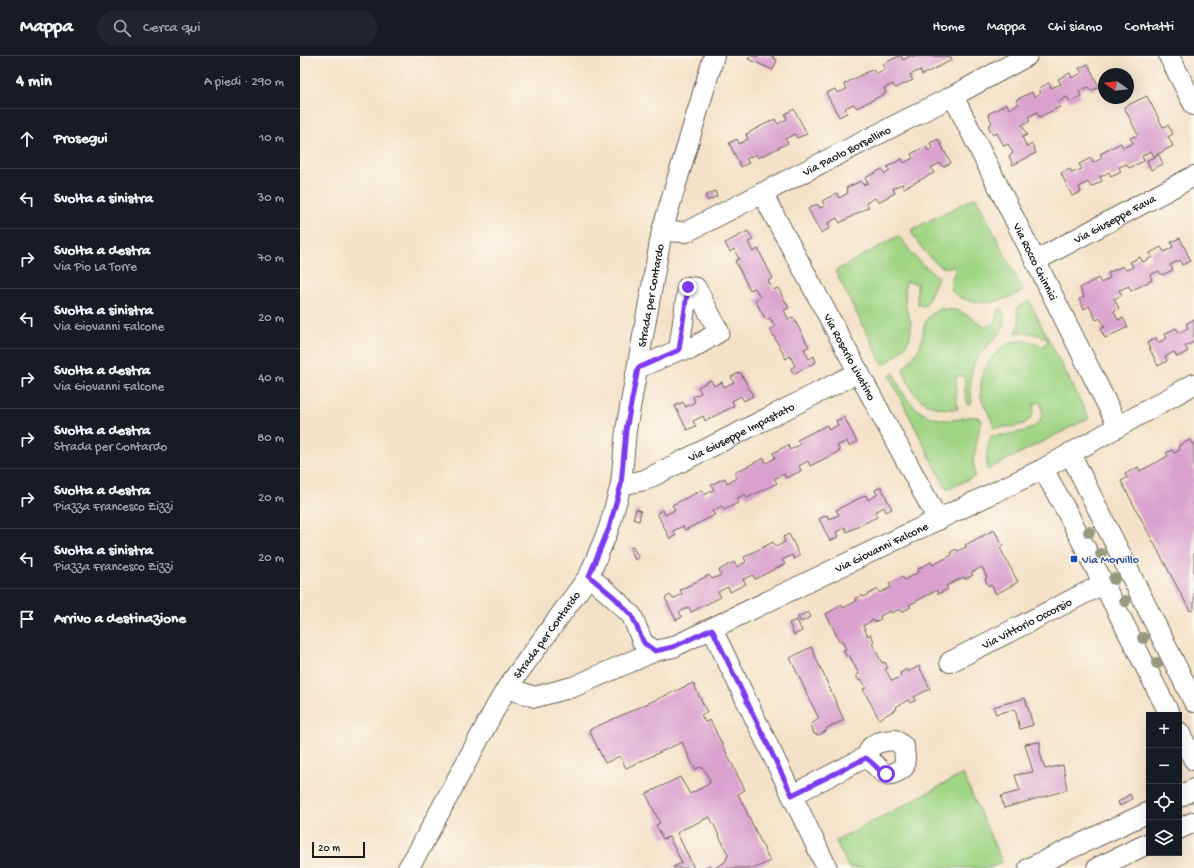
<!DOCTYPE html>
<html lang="it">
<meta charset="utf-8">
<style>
body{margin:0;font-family:"Gochi Hand",sans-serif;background:#20242c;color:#f1f3f6}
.controls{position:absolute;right:12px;bottom:12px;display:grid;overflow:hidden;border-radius:0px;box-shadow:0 4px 16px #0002}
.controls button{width:36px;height:36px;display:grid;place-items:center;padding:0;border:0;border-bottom:1px solid #363941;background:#171b24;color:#f1f3f6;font:20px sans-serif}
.compass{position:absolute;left:798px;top:12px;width:36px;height:36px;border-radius:50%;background:#171b24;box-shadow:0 4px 16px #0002;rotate:284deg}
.scale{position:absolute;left:12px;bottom:10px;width:53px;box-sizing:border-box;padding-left:4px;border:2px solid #1c1c1c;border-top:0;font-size:11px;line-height:14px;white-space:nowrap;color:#1c1c1c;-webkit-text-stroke:3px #fbf7ec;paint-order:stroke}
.stop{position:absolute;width:12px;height:12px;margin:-9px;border:3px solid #7c3aed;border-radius:50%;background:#fff}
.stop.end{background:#7c3aed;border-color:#fff;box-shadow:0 1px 4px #0008}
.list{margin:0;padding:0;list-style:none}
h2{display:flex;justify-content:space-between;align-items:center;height:52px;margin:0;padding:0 16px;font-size:17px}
h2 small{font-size:13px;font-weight:400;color:#9ea1a6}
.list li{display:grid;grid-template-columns:26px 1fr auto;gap:12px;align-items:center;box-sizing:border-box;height:60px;padding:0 16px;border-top:1px solid #363941}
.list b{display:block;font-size:15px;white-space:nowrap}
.list p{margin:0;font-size:13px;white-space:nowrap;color:#9ea1a6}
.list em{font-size:13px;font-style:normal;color:#9ea1a6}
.icon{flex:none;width:22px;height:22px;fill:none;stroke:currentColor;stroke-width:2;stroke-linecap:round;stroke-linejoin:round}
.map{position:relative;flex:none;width:894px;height:812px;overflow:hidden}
header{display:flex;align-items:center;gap:24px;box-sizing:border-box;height:56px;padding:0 20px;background:#171b24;border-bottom:1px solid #363941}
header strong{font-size:19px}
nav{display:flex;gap:22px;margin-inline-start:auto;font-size:14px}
.search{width:280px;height:36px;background:#20242c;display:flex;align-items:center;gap:10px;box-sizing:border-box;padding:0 14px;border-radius:22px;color:#9ea1a6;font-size:15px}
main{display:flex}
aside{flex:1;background:#171b24}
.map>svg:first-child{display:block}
.green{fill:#a0d585;stroke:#5e7850}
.building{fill:#daa0ce}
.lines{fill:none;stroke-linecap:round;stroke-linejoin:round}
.minor-casing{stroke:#686158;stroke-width:22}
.minor{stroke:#fff;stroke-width:20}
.tree{fill:#96997e}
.route{stroke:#7c3aed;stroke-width:5}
.transit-dot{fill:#1a4fb4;stroke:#fbf7ec;stroke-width:1.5}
.labels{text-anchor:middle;stroke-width:3;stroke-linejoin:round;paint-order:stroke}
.street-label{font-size:12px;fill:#1c1c1c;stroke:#fbf7ec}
.transit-label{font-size:12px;fill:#164399;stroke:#fbf7ec;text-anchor:start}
</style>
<header>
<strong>Mappa</strong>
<div class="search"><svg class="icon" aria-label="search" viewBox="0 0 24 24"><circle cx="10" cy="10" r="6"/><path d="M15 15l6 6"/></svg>Cerca qui</div>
<nav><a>Home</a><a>Mappa</a><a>Chi siamo</a><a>Contatti</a></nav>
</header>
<main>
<aside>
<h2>4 min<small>A piedi · 290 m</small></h2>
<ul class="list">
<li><svg class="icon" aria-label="ahead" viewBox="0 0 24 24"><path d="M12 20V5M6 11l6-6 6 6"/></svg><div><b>Prosegui</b></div><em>10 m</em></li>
<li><svg class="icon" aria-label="left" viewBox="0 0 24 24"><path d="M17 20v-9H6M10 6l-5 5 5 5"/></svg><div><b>Svolta a sinistra</b></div><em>30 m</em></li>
<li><svg class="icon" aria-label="right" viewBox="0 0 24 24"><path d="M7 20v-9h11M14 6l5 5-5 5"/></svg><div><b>Svolta a destra</b><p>Via Pio La Torre</p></div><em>70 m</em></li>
<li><svg class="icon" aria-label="left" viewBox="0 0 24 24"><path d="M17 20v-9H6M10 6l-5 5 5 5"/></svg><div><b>Svolta a sinistra</b><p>Via Giovanni Falcone</p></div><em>20 m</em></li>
<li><svg class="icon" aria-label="right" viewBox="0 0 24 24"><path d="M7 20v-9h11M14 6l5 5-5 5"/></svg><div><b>Svolta a destra</b><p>Via Giovanni Falcone</p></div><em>40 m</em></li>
<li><svg class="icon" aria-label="right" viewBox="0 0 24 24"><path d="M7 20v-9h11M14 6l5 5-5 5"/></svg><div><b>Svolta a destra</b><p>Strada per Contardo</p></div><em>80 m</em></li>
<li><svg class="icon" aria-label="right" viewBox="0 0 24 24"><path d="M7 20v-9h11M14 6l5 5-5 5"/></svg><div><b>Svolta a destra</b><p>Piazza Francesco Zizzi</p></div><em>20 m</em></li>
<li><svg class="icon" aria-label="left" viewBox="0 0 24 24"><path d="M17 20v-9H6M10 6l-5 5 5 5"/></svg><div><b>Svolta a sinistra</b><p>Piazza Francesco Zizzi</p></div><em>20 m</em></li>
<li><svg class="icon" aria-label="arrive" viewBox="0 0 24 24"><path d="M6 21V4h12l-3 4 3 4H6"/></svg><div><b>Arrivo a destinazione</b></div></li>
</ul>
</aside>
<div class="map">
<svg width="894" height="812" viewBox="0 0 894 812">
<rect width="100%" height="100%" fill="#fbf7ec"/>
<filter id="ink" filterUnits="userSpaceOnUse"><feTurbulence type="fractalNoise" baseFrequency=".025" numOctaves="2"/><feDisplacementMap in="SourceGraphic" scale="8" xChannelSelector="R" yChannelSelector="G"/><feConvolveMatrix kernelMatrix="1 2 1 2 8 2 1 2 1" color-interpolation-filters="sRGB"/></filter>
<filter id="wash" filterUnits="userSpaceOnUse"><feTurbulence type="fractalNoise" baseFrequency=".012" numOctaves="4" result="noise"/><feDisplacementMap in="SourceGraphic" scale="16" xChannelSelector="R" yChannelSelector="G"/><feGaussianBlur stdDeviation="0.9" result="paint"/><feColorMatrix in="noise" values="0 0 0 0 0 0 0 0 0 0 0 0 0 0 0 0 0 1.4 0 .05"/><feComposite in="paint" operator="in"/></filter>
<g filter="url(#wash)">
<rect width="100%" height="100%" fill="#f4e2c8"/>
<!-- green -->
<g class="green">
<path d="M 676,141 L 723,235 C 714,239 706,243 697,245 C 685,248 655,246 651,232 C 649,226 653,219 656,214 L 653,210 C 649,211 645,213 641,210 C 631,205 614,184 611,174 Z"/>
<path d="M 598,180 C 603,183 611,197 616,202 C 622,210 632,214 638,221 L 626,249 L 622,250 L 618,248 L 617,243 L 617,227 L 605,226 C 605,235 605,243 606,252 C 608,258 611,264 611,270 C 612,288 597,301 583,309 L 535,215 Z"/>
<path d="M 729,245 L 789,362 L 687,414 C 686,402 687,391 691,380 C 711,378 752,377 740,346 L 734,348 C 735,373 712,370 693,372 C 693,359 683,352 681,340 C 677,306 710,270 743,291 L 748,284 C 738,277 728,276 716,277 L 719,267 L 717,252 Z"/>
<path d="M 641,253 L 656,254 L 669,260 L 683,270 L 690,270 L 695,267 L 698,254 L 700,253 L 703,255 C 711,278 685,287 676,304 C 669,317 670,333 672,347 L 668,349 L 665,337 L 665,320 L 656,320 L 656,343 L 658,353 C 626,354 612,343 603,312 C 609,306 615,300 619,292 C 628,272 617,264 641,253 Z"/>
<path d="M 594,317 C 603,343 618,362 647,364 C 658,365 668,359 678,361 L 681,365 L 673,404 L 675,420 L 647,434 L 589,320 Z"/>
<path d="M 663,718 L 702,806 L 690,812 L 549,812 L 536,785 Z"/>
</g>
<g id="blocks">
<!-- building -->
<g class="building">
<path d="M 450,0 L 474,0 L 473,2 L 477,4 L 473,14 L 448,3 Z"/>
<path d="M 599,0 L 601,0 L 603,4 L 610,0 L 650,0 L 652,4 L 622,19 L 620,14 L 610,19 L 613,24 L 595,32 L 593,28 L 584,32 L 586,37 L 557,52 L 554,48 L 545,52 L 547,57 L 539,61 L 526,37 L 535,33 L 537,37 L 547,33 L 544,28 L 573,13 L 576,18 L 585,13 L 583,8 Z"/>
<path d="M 788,8 L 799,31 L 791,35 L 788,31 L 779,35 L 781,40 L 770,46 L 767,41 L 758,46 L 760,51 L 739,61 L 737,56 L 728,61 L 730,65 L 722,69 L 727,79 L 722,81 L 727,91 L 732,88 L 736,97 L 713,109 L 709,100 L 713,97 L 708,88 L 704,90 L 697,77 L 693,79 L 688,70 L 692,67 L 688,58 L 707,48 L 709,53 L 719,48 L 716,44 L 732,36 L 734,41 L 741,37 L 739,32 L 749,27 L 751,32 L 761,28 L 758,23 L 770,17 L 772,22 L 782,17 L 779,12 Z"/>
<path d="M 847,40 L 863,71 L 868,69 L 873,78 L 868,81 L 873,90 L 854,100 L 851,95 L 842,100 L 844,105 L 829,112 L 826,108 L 819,111 L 821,116 L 811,121 L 809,116 L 800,121 L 802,125 L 791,131 L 788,126 L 779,131 L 781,136 L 772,140 L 761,117 L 770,113 L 772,117 L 782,113 L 779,108 L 791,102 L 793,107 L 802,102 L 800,98 L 821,87 L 823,92 L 833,87 L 830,82 L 838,79 L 824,51 Z"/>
<path d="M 494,53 L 507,78 L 497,82 L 495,78 L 485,83 L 488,87 L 458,102 L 456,98 L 446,103 L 449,107 L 441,111 L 429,87 L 437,83 L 439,88 L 448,83 L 446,78 L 475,63 L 478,68 L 487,63 L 485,58 Z"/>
<path d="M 638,83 L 651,107 L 643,111 L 640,107 L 631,112 L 634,117 L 604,132 L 602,128 L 593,132 L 595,137 L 578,146 L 575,142 L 566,147 L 569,151 L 540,167 L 537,162 L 528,167 L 530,172 L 521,177 L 508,153 L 517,148 L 520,152 L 525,150 L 522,145 L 537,137 L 539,142 L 548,137 L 546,132 L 561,125 L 563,129 L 568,127 L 565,122 L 582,113 L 585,118 L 590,115 L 587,111 L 602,103 L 604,107 L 613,102 L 611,98 L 626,90 L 628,95 L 633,92 L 630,87 Z"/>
<path d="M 859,99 L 863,108 L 851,114 L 847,104 Z"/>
<path d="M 415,135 L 417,140 L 408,145 L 405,140 Z"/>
<path d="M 448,175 L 453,184 L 448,186 L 453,196 L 458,193 L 473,222 L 468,225 L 473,234 L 478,232 L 489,252 L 484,254 L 489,264 L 493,261 L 509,291 L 504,293 L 509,303 L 514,300 L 516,306 L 493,318 L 491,312 L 495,310 L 490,300 L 486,303 L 470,273 L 475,271 L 470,262 L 466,264 L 455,244 L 460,241 L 455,232 L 450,234 L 435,205 L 439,203 L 434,193 L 430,196 L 425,187 Z"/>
<path d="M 880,182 L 891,205 L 882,209 L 880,204 L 870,209 L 873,214 L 862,219 L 859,215 L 850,219 L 852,224 L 831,235 L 829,230 L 819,234 L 822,239 L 814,243 L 819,252 L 814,255 L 818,264 L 823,262 L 828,271 L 805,282 L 800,273 L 805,271 L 800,262 L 796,264 L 789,250 L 784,253 L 779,243 L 784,241 L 780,232 L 798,222 L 801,227 L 810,222 L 808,217 L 823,210 L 826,214 L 833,211 L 830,206 L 840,201 L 843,206 L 852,201 L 850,197 L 861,191 L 864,196 L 873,191 L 871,186 Z"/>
<path d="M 894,263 L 894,286 L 885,290 L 888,295 L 877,301 L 874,296 L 865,301 L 867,305 L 858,310 L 847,287 L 856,282 L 858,287 L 867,282 L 865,278 L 876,272 L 879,277 L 888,272 L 886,268 Z"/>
<path d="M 440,316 L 453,340 L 444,345 L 441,340 L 432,345 L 434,350 L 405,365 L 403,360 L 393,365 L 396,370 L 387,374 L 375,350 L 383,346 L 386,351 L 395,346 L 393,341 L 401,337 L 398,331 L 411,324 L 414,330 L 422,326 L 424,331 L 434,326 L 431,321 Z"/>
<path d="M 544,361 L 557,386 L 549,390 L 547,385 L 537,390 L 540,395 L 510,410 L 508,405 L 499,410 L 501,415 L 486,422 L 484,418 L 474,423 L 477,427 L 447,442 L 445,438 L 436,443 L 438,447 L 424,454 L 422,450 L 412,455 L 415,459 L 385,474 L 383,470 L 373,475 L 376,479 L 370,483 L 357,457 L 363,454 L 365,459 L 375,454 L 372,449 L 402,434 L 404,439 L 414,434 L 411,429 L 425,422 L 427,427 L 437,422 L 434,417 L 464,402 L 466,407 L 475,402 L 473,397 L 488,389 L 490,394 L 500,389 L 497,384 L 527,369 L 529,374 L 538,369 L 536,365 Z"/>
<path d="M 890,384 L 892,388 L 894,387 L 894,553 L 890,555 L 821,425 L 827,422 L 825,418 L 838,411 L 840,415 L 868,400 L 866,397 L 872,394 L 874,397 L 880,394 L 878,390 Z"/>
<path d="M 581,431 L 592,453 L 586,456 L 584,451 L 575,456 L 577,461 L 547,476 L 545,471 L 536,476 L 538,481 L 530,485 L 519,463 L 527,459 L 529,463 L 539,459 L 536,454 L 566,439 L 568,444 L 577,439 L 575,434 Z"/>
<path d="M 336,453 L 341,455 L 339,465 L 333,463 Z"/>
<path d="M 694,474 L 703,490 L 700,492 L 718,526 L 696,538 L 691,529 L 688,530 L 685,523 L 687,522 L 682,511 L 671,517 L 673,519 L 665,523 L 664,521 L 646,530 L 648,533 L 638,538 L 637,534 L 609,549 L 611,551 L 602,556 L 600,553 L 591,557 L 590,555 L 580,560 L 581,563 L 574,566 L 573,564 L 563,570 L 568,580 L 570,578 L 574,585 L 572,587 L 582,607 L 585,606 L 588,612 L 585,613 L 592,625 L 601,620 L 600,617 L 607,613 L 608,616 L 619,610 L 630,633 L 614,641 L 616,644 L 610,647 L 608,644 L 596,651 L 597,653 L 579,663 L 563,633 L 566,632 L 562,624 L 559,625 L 556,619 L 559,618 L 549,599 L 547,601 L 543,594 L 546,593 L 542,585 L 540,586 L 526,558 L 542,549 L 543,552 L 557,545 L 555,542 L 562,539 L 563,541 L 578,533 L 580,537 L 591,531 L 589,528 L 603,521 L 604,524 L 619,516 L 618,513 L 631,506 L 633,509 L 652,499 L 651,496 L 656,493 L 658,495 L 666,491 L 665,489 Z"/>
<path d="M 489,478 L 500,500 L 494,503 L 492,499 L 482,504 L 485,508 L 455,523 L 453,519 L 443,523 L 446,528 L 430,536 L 428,531 L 418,536 L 421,541 L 391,556 L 389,551 L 379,556 L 382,561 L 376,564 L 365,542 L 370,539 L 373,543 L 382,538 L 380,534 L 409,519 L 412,523 L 421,519 L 419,514 L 434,506 L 437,511 L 446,506 L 444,501 L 473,486 L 476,491 L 485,486 L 483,481 Z"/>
<path d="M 333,491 L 339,502 L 335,504 L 330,492 Z"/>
<path d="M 508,556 L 511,561 L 501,566 L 498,561 Z"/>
<path d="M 497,564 L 502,575 L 494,579 L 489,567 Z"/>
<path d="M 511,591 L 544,664 L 527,672 L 526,675 L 519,679 L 514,678 L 511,668 L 519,663 L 490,602 Z"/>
<path d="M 393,627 L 407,656 L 401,659 L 405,666 L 410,664 L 445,734 L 438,738 L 470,805 L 455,812 L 403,812 L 410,809 L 414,812 L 424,807 L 427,802 L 428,798 L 410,761 L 379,775 L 377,777 L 394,812 L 374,812 L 373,811 L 382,807 L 369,781 L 363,783 L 356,769 L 360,767 L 346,738 L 380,721 L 390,738 L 409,728 L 410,724 L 405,715 L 401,711 L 395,713 L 382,686 L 326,712 L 320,700 L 305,707 L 289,674 Z"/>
<path d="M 725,642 L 733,669 L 720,673 L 715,653 L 696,658 L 693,651 Z"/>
<path d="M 740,686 L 740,697 L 745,713 L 763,709 L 767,734 L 704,752 L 701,740 L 720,735 L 715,719 L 733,716 L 725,688 Z"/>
<path d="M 830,738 L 832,743 L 820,750 L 818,746 Z"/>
</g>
</g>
</g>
<g filter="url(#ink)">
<use href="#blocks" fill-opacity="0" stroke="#686158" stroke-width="1"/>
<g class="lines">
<defs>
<g id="minor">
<path d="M 869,0 L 894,49"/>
<path id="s1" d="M 653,40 L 818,370"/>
<path id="s2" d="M 462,137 L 638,464"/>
<path id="s3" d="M 362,175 L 386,176 L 653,40 L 727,0"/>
<path id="s4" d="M 735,205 L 894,120"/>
<path d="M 338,312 L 379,294 L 391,293 L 419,276 L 396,232 L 388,231 L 379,294"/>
<path d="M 770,397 L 894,646"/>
<path d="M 743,413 L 767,456 L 870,659"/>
<path id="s5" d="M 321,429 L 345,424 L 559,316"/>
<path id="s6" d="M 289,520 L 315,543 L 332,560 L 343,587 L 355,595 L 373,591 L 743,413 L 894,328"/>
<path d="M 412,573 L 527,812"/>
<path id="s7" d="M 650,606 L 803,528"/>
<path d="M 207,632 L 235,641 L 273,631 L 355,595"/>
<path d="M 879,676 L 894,704"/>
<path d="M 492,739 L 566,701 L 571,691 L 577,687 L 585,685 L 595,684 L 604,691 L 605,702 L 604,711 C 583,728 582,712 566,701"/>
<path d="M 879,741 L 894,733"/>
<path d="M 879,773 L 894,766"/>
<path id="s8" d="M 108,812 L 118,796 L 197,649 L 207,632 L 289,520 L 309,472 L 321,429 L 326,374 L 362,175 L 414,0"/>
<path d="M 729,812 L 849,756"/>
<path d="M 797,812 L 849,787"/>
</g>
</defs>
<!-- minor casing -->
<use href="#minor" class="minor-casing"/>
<!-- minor -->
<use href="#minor" class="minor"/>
</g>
<!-- trees -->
<g class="tree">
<circle cx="789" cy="476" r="6"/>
<circle cx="801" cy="498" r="6"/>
<circle cx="814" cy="523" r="6"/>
<circle cx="825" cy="545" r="6"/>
<circle cx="843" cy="582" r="6"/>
<circle cx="857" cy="607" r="6"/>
</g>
</g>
<g class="lines" filter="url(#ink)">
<!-- route -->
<path class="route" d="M 388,231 L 379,294 L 338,312 L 326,374 L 321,429 L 309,472 L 289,520 L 315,542 L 332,560 L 344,587 L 355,595 L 373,591 L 412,573 L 492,739 L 566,702 C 574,707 578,715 586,718"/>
</g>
<!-- markers -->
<rect class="transit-dot" x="770" y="499" width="8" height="8" rx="2"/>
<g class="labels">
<!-- street labels -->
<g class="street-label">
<text dy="4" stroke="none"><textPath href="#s3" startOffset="204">Via Paolo Borsellino</textPath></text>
<text dy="4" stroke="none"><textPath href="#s4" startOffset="90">Via Giuseppe Fava</textPath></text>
<text dy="4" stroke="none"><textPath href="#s1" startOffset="185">Via Rocco Chinnici</textPath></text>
<text dy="4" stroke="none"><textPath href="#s8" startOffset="633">Strada per Contardo</textPath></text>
<text dy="4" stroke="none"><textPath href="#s2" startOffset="186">Via Rosario Livatino</textPath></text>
<text dy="4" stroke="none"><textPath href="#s5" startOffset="132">Via Giuseppe Impastato</textPath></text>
<text dy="4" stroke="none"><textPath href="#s6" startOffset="352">Via Giovanni Falcone</textPath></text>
<text dy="4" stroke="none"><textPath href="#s7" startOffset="86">Via Vittorio Occorsio</textPath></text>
<text dy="4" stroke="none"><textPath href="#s8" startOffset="272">Strada per Contardo</textPath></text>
</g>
<!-- transit labels -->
<g class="transit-label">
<text x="782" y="507">Via Morvillo</text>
</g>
</g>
</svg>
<div class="controls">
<button>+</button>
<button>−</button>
<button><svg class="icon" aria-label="locate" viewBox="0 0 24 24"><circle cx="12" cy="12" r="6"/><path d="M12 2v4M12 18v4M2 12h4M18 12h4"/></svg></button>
<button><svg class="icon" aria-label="layers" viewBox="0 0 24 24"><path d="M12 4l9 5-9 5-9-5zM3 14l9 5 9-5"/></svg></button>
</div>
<svg class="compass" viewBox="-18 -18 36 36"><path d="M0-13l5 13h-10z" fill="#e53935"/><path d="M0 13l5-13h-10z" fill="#9ea1a6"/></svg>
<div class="scale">20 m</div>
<div class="stop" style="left:586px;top:718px"></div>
<div class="stop end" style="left:388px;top:231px"></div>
</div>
</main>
